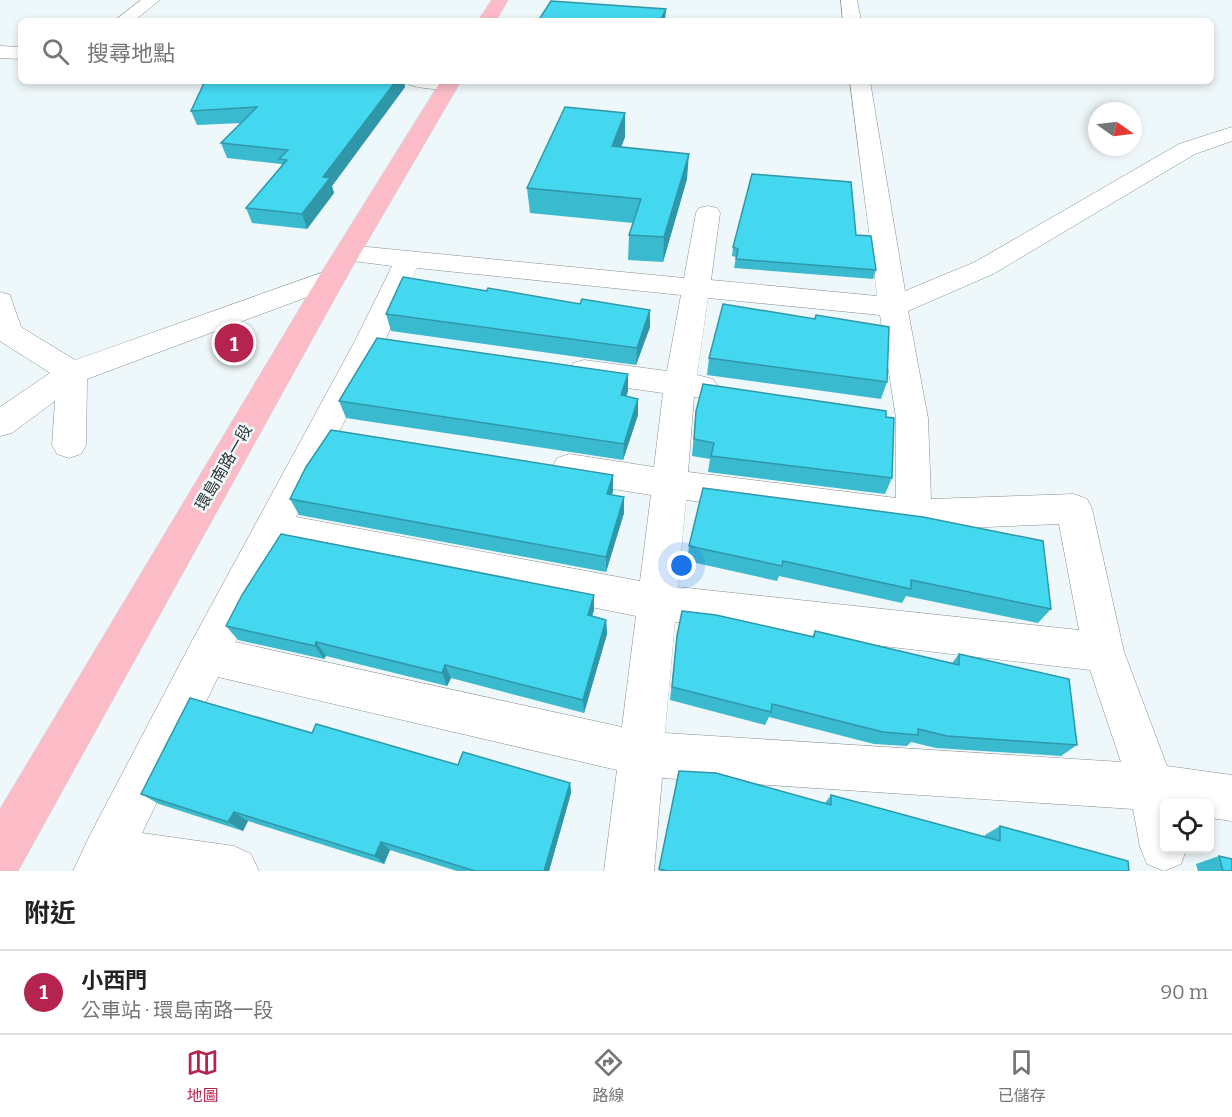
<!DOCTYPE html>
<html lang="zh-TW">
<meta charset="utf-8">
<style>
body{margin:0;font-family:Bitter,"Noto Sans TC",serif;background:#f6f6f6;color:#222}
.controls{position:absolute;right:18px;bottom:18px;display:grid;overflow:hidden;border-radius:9px;box-shadow:0 3px 9px #0003}
.controls button{width:54px;height:54px;display:grid;place-items:center;padding:0;border:0;border-bottom:2px solid #e0e0e0;background:#fff;color:#222;font:30px sans-serif}
.compass{position:absolute;left:1088px;top:102px;width:54px;height:54px;border-radius:50%;background:#fff;box-shadow:0 3px 9px #0003;rotate:104deg}
.you{position:absolute;left:682px;top:566px;width:21px;height:21px;margin:-15px;border:4px solid #fff;border-radius:50%;background:#1a73e8;box-shadow:0 0 0 9px #1a73e833}
.badge{display:grid;place-items:center;width:39px;height:39px;border-radius:50%;background:#b5244f;color:#fff;font-size:20px;font-weight:700}
.pin{position:absolute;translate:-50% -50%;border:3px solid #fff;box-shadow:0 2px 6px #0006}
.list{margin:0;padding:0;list-style:none}
h2{display:flex;justify-content:space-between;align-items:center;height:78px;margin:0;padding:0 24px;font-size:26px}
h2 small{font-size:20px;font-weight:400;color:#767676}
.list li{display:grid;grid-template-columns:39px 1fr auto;gap:18px;align-items:center;box-sizing:border-box;height:84px;padding:0 24px;border-top:2px solid #e0e0e0}
.list b{display:block;font-size:22px;white-space:nowrap}
.list p{margin:0;font-size:20px;white-space:nowrap;color:#767676}
.list em{font-size:20px;font-style:normal;color:#767676}
.icon{flex:none;width:33px;height:33px;fill:none;stroke:currentColor;stroke-width:2;stroke-linecap:round;stroke-linejoin:round}
.map{position:relative;flex:none;width:1232px;height:871px;overflow:hidden}
.search{position:absolute;background:#fff;box-shadow:0 3px 9px #0003;left:18px;right:18px;top:18px;height:66px;display:flex;align-items:center;gap:15px;box-sizing:border-box;padding:0 21px;border-radius:9px;color:#767676;font-size:22px}
.sheet{height:162px;background:#fff}
nav{display:flex;justify-content:space-around;align-items:center;box-sizing:border-box;height:84px;border-top:2px solid #e0e0e0;background:#fff;font-size:16px;color:#767676}
nav a{display:grid;justify-items:center;gap:3px}
nav .on{color:#b5244f}
.map>svg:first-child{display:block}
.lines{fill:none;stroke-linecap:round;stroke-linejoin:round}
.minor-casing{stroke:#878f91;stroke-width:1}
.major-casing{stroke:#d1d2d2;stroke-width:1}
.minor{fill:#fff;fill-rule:evenodd}
.major{fill:#fbbcc7;fill-rule:evenodd}
.wall{fill:#3abace}
.shaded-wall{fill:#3097a8}
.building{fill:#44d8f0;stroke:#3097a8;stroke-width:1.5}
.labels{text-anchor:middle;stroke-width:5;stroke-linejoin:round;paint-order:stroke}
.street-label{font-size:16px;fill:#2e3132;stroke:#eef7f9}
</style>
<div class="map">
<svg width="1232" height="871" viewBox="0 0 1232 871">
<rect width="100%" height="100%" fill="#eef7f9"/>
<g class="lines">
<defs>
<g id="minor">
<path d="M 141,0 L 160,0 L 134,21 L 114,21 Z"/>
<path d="M 841,0 L 857,0 L 861,21 L 843,21 Z"/>
<path d="M 0,46 L 21,47 L 21,59 L 0,58 Z"/>
<path d="M 407,81 L 458,81 L 459,83 L 456,87 C 442,91 424,89 410,85 Z"/>
<path d="M 850,81 L 870,81 L 905,291 L 975,262 L 1179,144 L 1232,127 L 1232,141 L 1195,154 L 993,274 L 908,311 L 928,418 L 931,499 L 1074,494 L 1087,499 L 1092,509 L 1124,652 L 1167,766 L 1232,775 L 1232,821 L 1210,818 L 1210,804 L 1164,804 L 1164,848 L 1187,848 L 1181,864 L 1164,871 L 1147,864 L 1140,847 L 1133,809 L 662,778 L 654,871 L 604,871 L 617,770 L 218,677 L 142,833 L 234,846 L 251,854 L 259,871 L 73,871 L 90,835 L 192,641 L 355,341 L 392,266 L 338,259 L 334,253 L 338,247 L 347,245 L 684,278 L 696,213 L 699,208 L 708,206 L 717,208 L 720,213 L 711,280 L 877,296 ZM 417,268 L 681,295 L 667,371 L 584,360 L 573,363 L 569,371 L 573,379 L 584,382 L 663,393 L 654,467 L 569,454 L 557,458 L 552,468 L 557,478 L 569,482 L 651,495 L 640,581 L 296,517 L 385,341 ZM 708,298 L 880,315 L 896,418 L 896,498 L 688,472 L 694,397 L 702,398 L 713,395 L 718,387 L 713,379 L 697,375 ZM 686,500 L 914,530 L 1059,524 L 1079,630 L 678,587 ZM 282,545 L 636,616 L 622,727 L 235,642 ZM 675,622 L 1090,670 L 1121,762 L 665,733 Z"/>
<path d="M 332,269 L 342,272 L 346,278 L 342,284 L 87,379 L 86,445 L 81,454 L 69,458 L 57,454 L 52,445 L 55,401 L 12,433 L 0,436 L 0,407 L 50,373 L 0,341 L 0,292 L 10,295 L 21,327 L 75,360 Z"/>
</g>
<g id="major">
<path d="M 492,0 L 508,0 L 496,21 L 478,21 Z"/>
<path d="M 441,81 L 461,81 L 346,278 L 18,871 L 0,871 L 0,809 L 318,278 Z"/>
</g>
</defs>
<!-- minor casing -->
<use href="#minor" class="minor-casing"/>
<!-- major casing -->
<use href="#major" class="major-casing"/>
<!-- minor -->
<use href="#minor" class="minor"/>
<!-- major -->
<use href="#major" class="major"/>
</g>
<!-- wall -->
<g class="wall">
<path d="M 346,81 L 404,81 L 405,87 L 332,186 L 334,193 L 307,229 L 252,223 L 246,208 L 282,166 L 281,164 L 227,158 L 221,143 L 242,123 L 197,125 L 191,111 L 345,82 Z"/>
<path d="M 625,137 L 621,147 L 687,179 L 663,262 L 628,260 L 629,235 L 633,223 L 530,213 L 527,188 Z"/>
<path d="M 856,235 L 876,270 L 873,279 L 734,268 L 736,257 L 732,256 L 733,247 Z"/>
<path d="M 487,291 L 580,304 L 650,310 L 650,327 L 636,365 L 391,331 L 386,314 Z"/>
<path d="M 816,315 L 887,382 L 881,399 L 707,375 L 709,358 L 815,319 Z"/>
<path d="M 628,391 L 626,396 L 638,415 L 623,460 L 346,418 L 339,401 Z"/>
<path d="M 696,411 L 886,417 L 892,478 L 885,494 L 708,472 L 710,459 L 692,456 Z"/>
<path d="M 613,475 L 613,491 L 612,495 L 624,513 L 606,572 L 299,515 L 290,499 Z"/>
<path d="M 703,488 L 1051,609 L 1038,623 L 906,596 L 902,603 L 779,576 L 777,581 L 687,561 L 689,546 Z"/>
<path d="M 594,610 L 592,616 L 606,620 L 607,634 L 584,713 L 451,678 L 447,686 L 326,656 L 324,659 L 238,640 L 226,626 Z"/>
<path d="M 815,631 L 952,663 L 959,654 L 1077,745 L 1061,756 L 936,748 L 911,742 L 907,746 L 874,744 L 769,717 L 765,725 L 670,700 L 677,636 L 812,637 Z"/>
<path d="M 312,733 L 458,765 L 570,783 L 571,793 L 549,871 L 457,871 L 390,850 L 384,864 L 248,821 L 243,831 L 159,804 L 141,794 Z"/>
<path d="M 679,771 L 825,803 L 831,795 L 985,837 L 985,835 L 1000,826 L 1129,871 L 659,871 Z"/>
<path d="M 1219,856 L 1232,871 L 1198,871 L 1196,864 Z"/>
</g>
<!-- shaded-wall -->
<g class="shaded-wall">
<path d="M 666,9 L 665,21 L 660,21 Z"/>
<path d="M 396,81 L 404,81 L 405,87 L 332,186 L 334,193 L 307,229 L 302,214 L 323,177 Z"/>
<path d="M 625,113 L 625,137 L 612,170 L 612,146 Z"/>
<path d="M 689,154 L 687,179 L 663,262 L 664,237 Z"/>
<path d="M 650,310 L 650,327 L 636,365 L 637,348 Z"/>
<path d="M 628,374 L 628,391 L 621,412 L 621,395 Z"/>
<path d="M 638,399 L 638,415 L 623,460 L 624,444 Z"/>
<path d="M 613,475 L 613,491 L 607,510 L 607,494 Z"/>
<path d="M 624,497 L 624,513 L 606,572 L 606,557 Z"/>
<path d="M 594,595 L 594,610 L 588,629 L 588,615 Z"/>
<path d="M 606,620 L 607,634 L 584,713 L 583,700 Z"/>
<path d="M 316,642 L 326,656 L 324,659 L 315,646 Z"/>
<path d="M 445,665 L 451,678 L 447,686 L 442,673 Z"/>
<path d="M 570,783 L 571,793 L 549,871 L 544,871 Z"/>
<path d="M 234,812 L 248,821 L 243,831 L 228,822 Z"/>
<path d="M 381,842 L 390,850 L 384,864 L 375,856 Z"/>
</g>
<!-- building -->
<g class="building">
<path d="M 551,1 L 666,9 L 660,21 L 538,21 Z"/>
<path d="M 205,81 L 327,81 L 345,82 L 346,81 L 396,81 L 323,177 L 330,178 L 302,214 L 246,208 L 287,160 L 279,159 L 288,150 L 221,143 L 257,107 L 191,111 Z"/>
<path d="M 565,107 L 625,113 L 612,146 L 689,154 L 664,237 L 629,235 L 641,199 L 527,188 Z"/>
<path d="M 752,174 L 851,182 L 856,235 L 871,236 L 876,270 L 736,259 L 738,249 L 733,247 Z"/>
<path d="M 403,277 L 487,291 L 488,288 L 580,304 L 582,299 L 650,310 L 637,348 L 386,314 Z"/>
<path d="M 723,304 L 815,319 L 816,315 L 889,327 L 887,382 L 709,358 Z"/>
<path d="M 377,338 L 628,374 L 621,395 L 638,399 L 624,444 L 339,401 Z"/>
<path d="M 703,384 L 886,411 L 886,417 L 894,418 L 892,478 L 711,456 L 714,443 L 694,439 L 696,411 Z"/>
<path d="M 331,430 L 613,475 L 607,494 L 624,497 L 606,557 L 290,499 L 306,467 Z"/>
<path d="M 703,488 L 923,517 L 1043,541 L 1051,609 L 911,580 L 911,589 L 783,561 L 782,566 L 689,546 Z"/>
<path d="M 281,534 L 594,595 L 588,615 L 606,620 L 583,700 L 445,665 L 442,673 L 316,642 L 315,646 L 226,626 L 242,595 Z"/>
<path d="M 682,611 L 716,615 L 814,637 L 815,631 L 959,665 L 959,654 L 1069,679 L 1077,745 L 947,736 L 918,729 L 918,735 L 883,732 L 772,704 L 771,712 L 672,687 L 677,636 Z"/>
<path d="M 190,698 L 312,733 L 316,724 L 458,765 L 463,752 L 570,783 L 544,871 L 475,871 L 381,842 L 375,856 L 234,812 L 228,822 L 141,794 Z"/>
<path d="M 679,771 L 716,773 L 831,805 L 831,795 L 1000,841 L 1000,826 L 1128,861 L 1129,871 L 667,871 L 659,869 Z"/>
<path d="M 1219,856 L 1232,859 L 1232,871 L 1223,871 Z"/>
</g>
<g class="labels">
<!-- street labels -->
<g class="street-label">
<text transform="translate(223 467) rotate(-60)" y="6">環島南路一段</text>
</g>
</g>
</svg>
<div class="controls">
<button><svg class="icon" aria-label="locate" viewBox="0 0 24 24"><circle cx="12" cy="12" r="6"/><path d="M12 2v4M12 18v4M2 12h4M18 12h4"/></svg></button>
</div>
<svg class="compass" viewBox="-18 -18 36 36"><path d="M0-13l5 13h-10z" fill="#e53935"/><path d="M0 13l5-13h-10z" fill="#767676"/></svg>
<div class="you"></div>
<div class="pin badge" style="left:234px;top:343px">1</div>
<div class="search"><svg class="icon" aria-label="search" viewBox="0 0 24 24"><circle cx="10" cy="10" r="6"/><path d="M15 15l6 6"/></svg>搜尋地點</div>
</div>
<section class="sheet">
<h2>附近<small></small></h2>
<ul class="list">
<li><span class="badge">1</span><div><b>小西門</b><p>公車站 · 環島南路一段</p></div><em>90 m</em></li>
</ul>
</section>
<nav>
<a class="on"><svg class="icon" aria-label="map" viewBox="0 0 24 24"><path d="M3 6l6-2 6 2 6-2v14l-6 2-6-2-6 2zM9 4v14M15 6v14"/></svg>地圖</a>
<a><svg class="icon" aria-label="directions" viewBox="0 0 24 24"><path d="M12 3l9 9-9 9-9-9zM9 14v-3h6M13 9l2 2-2 2"/></svg>路線</a>
<a><svg class="icon" aria-label="saved" viewBox="0 0 24 24"><path d="M7 4h10v16l-5-4-5 4z"/></svg>已儲存</a>
</nav>
